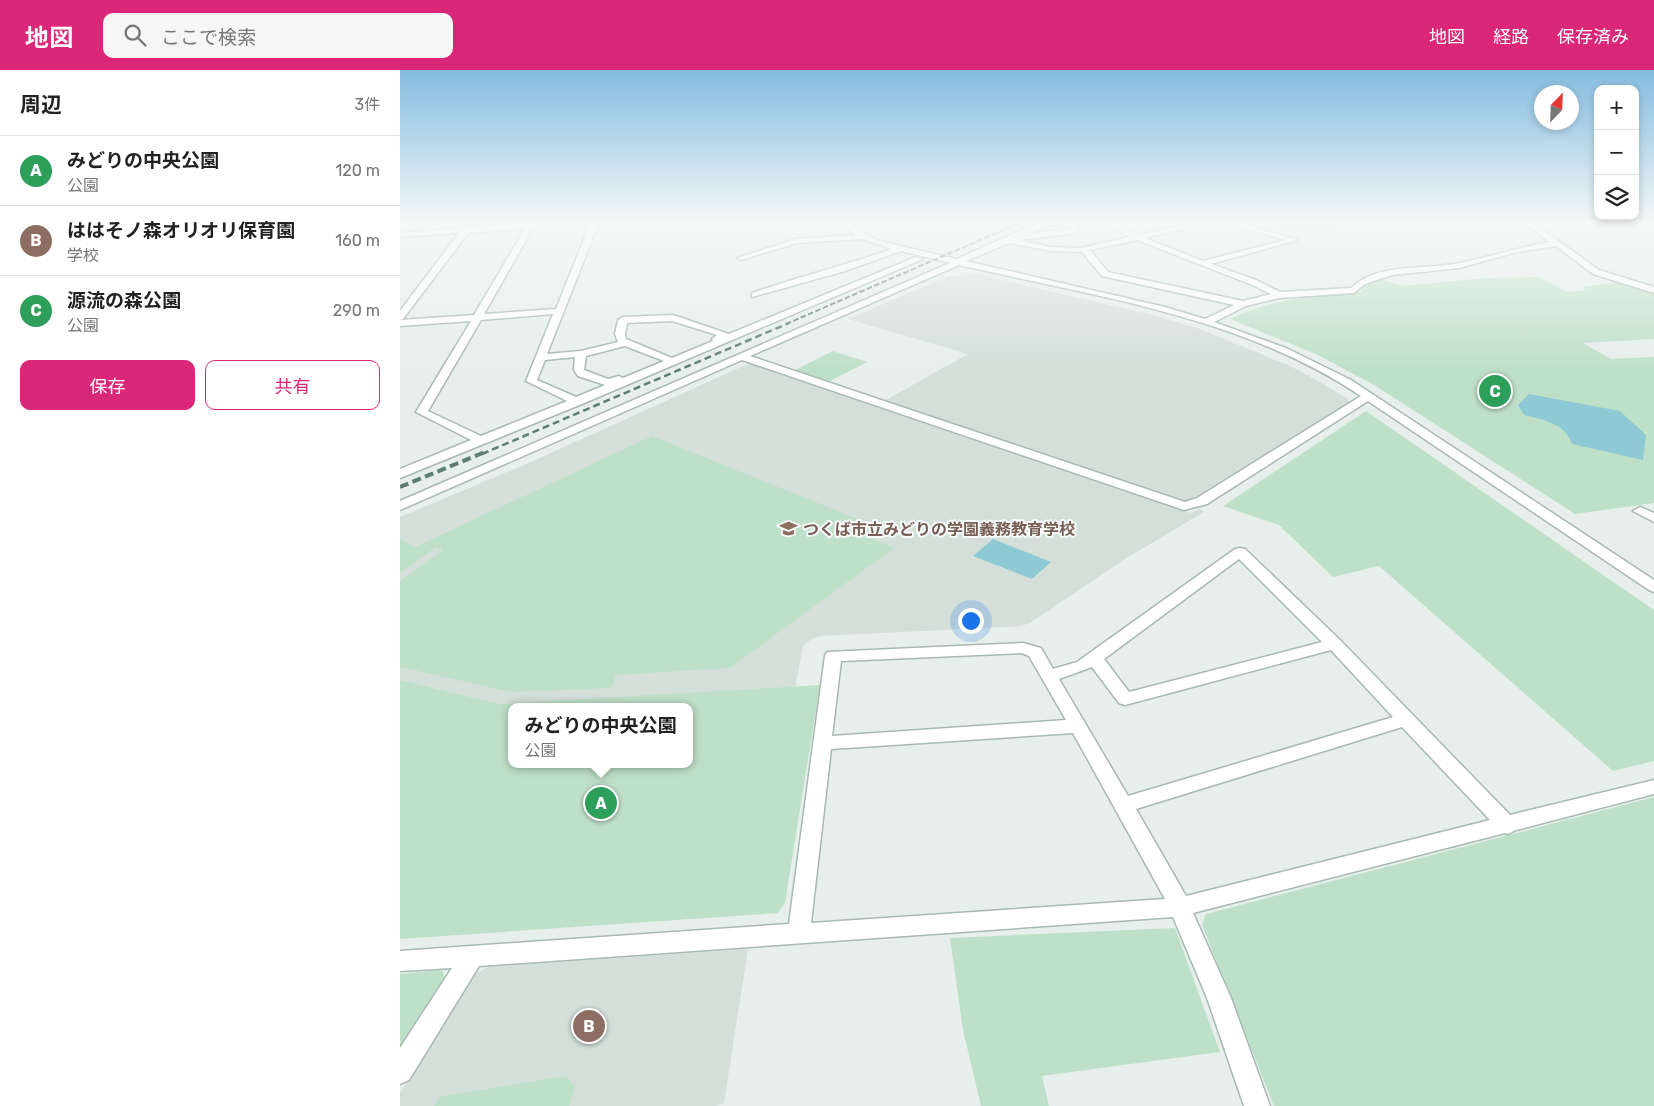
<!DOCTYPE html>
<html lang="ja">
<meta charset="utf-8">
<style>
body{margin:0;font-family:Rubik,"Noto Sans JP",sans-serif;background:#f6f6f6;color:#222}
.controls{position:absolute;right:15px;top:15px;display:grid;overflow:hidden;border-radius:10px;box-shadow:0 2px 8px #0003}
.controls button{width:45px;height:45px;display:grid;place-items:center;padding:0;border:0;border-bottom:1px solid #e0e0e0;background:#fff;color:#222;font:25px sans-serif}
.compass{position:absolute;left:1134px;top:15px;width:45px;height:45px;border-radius:50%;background:#fff;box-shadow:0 2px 8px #0003;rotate:23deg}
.you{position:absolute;left:570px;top:550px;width:18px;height:18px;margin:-12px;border:4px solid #fff;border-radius:50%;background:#1a73e8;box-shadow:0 0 0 8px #1a73e833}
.badge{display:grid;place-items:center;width:32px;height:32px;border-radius:50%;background:#db2777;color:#fff;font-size:16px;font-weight:700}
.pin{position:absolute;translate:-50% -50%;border:2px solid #fff;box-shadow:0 1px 5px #0006}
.popup{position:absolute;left:108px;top:633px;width:185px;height:65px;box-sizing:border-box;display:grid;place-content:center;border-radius:10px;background:#fff;filter:drop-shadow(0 1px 4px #0005);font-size:16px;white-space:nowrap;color:#767676}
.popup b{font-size:19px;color:#222}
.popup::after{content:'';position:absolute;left:50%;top:100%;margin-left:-10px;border:10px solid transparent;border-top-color:#fff}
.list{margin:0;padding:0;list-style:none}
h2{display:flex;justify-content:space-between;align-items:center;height:65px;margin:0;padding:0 20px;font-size:21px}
h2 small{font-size:16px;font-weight:400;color:#767676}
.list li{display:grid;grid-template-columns:32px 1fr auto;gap:15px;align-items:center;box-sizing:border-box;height:70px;padding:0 20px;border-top:1px solid #e0e0e0}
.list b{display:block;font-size:19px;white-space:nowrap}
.list p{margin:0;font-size:16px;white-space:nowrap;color:#767676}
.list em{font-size:16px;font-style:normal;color:#767676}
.actions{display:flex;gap:10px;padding:15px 20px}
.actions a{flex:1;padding:11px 0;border:1px solid #db2777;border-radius:10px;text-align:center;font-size:18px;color:#db2777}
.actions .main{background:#db2777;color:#fff}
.icon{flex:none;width:28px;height:28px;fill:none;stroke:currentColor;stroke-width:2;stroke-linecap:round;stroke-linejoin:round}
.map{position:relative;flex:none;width:1254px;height:1036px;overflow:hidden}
header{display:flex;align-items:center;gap:30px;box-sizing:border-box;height:70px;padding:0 25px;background:#db2777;color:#fff}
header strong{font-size:24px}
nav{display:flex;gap:28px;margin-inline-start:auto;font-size:18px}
.search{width:350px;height:45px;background:#f6f6f6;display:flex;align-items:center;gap:12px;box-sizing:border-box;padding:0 18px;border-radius:10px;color:#767676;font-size:19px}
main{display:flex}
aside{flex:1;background:#fff}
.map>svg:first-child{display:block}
.built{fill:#d4dfda}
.green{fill:#bfe0c8;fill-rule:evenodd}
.water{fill:#8ec9d4}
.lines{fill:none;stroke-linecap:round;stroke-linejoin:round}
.minor-casing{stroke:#a8b8b2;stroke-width:3}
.minor{fill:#fff;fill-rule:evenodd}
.rail-far2{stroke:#5f7d75;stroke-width:2;stroke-dasharray:5.5 2.5;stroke-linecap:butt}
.rail-far1{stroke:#5f7d75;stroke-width:2.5;stroke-dasharray:7 4;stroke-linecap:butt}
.rail{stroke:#5f7d75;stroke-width:4;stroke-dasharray:9 4.5;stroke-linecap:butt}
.labels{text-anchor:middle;stroke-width:4;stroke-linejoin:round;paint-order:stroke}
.education-label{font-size:16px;font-weight:bold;fill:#785e54;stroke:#f7fbf9;text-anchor:start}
</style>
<header>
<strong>地図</strong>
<div class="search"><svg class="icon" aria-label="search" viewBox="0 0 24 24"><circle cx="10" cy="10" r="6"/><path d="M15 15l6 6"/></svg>ここで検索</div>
<nav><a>地図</a><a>経路</a><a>保存済み</a></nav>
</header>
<main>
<aside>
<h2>周辺<small>3件</small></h2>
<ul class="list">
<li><span class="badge" style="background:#2e9e5b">A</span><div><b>みどりの中央公園</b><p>公園</p></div><em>120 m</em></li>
<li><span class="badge" style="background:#8d6e63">B</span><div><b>ははそノ森オリオリ保育園</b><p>学校</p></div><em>160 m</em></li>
<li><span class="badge" style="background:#2e9e5b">C</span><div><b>源流の森公園</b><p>公園</p></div><em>290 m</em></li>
</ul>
<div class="actions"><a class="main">保存</a><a>共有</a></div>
</aside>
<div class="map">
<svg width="1254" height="1036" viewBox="0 0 1254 1036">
<rect width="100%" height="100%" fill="#e6efeb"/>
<!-- built -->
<g class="built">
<path d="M 578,204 L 757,246 L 800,259 L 888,295 L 922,313 L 948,329 L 949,332 L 791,430 L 783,430 L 484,331 L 568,284 L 448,249 L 546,207 Z"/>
<path d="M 350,293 L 778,439 L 791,443 L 800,439 L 804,442 L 725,489 L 630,553 L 621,556 L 420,566 L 410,570 L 403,576 L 395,618 L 100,634 L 0,610 L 0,447 L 124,395 Z"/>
<path d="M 348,879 L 324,1033 L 315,1036 L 0,1036 L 0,1023 L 74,905 L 88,897 Z"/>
</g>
<!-- green -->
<g class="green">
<path d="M 868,152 L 1016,152 L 1017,153 L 888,161 Z"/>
<path d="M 1140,207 L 1167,222 L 1186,220 L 1182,217 L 1221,212 L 1254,218 L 1254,269 L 1183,273 L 1211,289 L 1254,287 L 1254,433 L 1175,444 L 974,315 L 918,285 L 830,249 C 873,228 913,227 960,222 L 968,213 L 980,209 L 1003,216 L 1085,208 Z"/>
<path d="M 433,281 L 467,292 L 428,312 L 393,301 Z"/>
<path d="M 966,341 L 1254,540 L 1254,691 L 1213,701 L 979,496 L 933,507 L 879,455 L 823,436 Z"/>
<path d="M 252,366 L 460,450 L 448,459 L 494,478 L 330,598 L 216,605 L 211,618 L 111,622 L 0,597 L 0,511 L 43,480 L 36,477 L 0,503 L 0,469 L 15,477 Z"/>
<path d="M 0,610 L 100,634 L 420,615 L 385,833 L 378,843 L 0,869 ZM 112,637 L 290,637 L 290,694 L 112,694 Z"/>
<path d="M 1254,727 L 1254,1036 L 874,1036 L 802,855 L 806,844 Z"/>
<path d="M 775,858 L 820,982 L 642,1006 L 649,1036 L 581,1036 L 563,960 L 550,868 Z"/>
<path d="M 42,900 L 46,910 L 0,979 L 0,904 Z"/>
<path d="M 166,1006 L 175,1017 L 169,1036 L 34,1036 L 39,1027 Z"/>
</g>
<!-- water -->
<g class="water">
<path d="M 1129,324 L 1220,341 L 1246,365 L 1243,390 L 1172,374 C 1166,354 1142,349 1124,345 L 1118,335 Z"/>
<path d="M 593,469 L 651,492 L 632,509 L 573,486 Z"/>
</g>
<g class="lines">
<defs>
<g id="minor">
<path d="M 129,152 L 199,152 L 147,284 L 181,281 L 218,272 L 215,264 L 218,250 L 223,247 L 273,245 L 329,264 L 516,187 L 523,189 L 182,334 L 0,408 L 0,399 L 71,370 L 16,342 L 71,251 L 0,256 L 0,250 L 74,245 L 125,159 L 68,163 L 3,249 L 0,250 L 0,241 L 59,163 L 0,167 L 0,163 L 63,158 L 68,155 L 71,158 ZM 190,154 L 156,239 L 84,244 L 133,158 ZM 153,244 L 126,311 L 167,331 L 81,366 L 28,341 L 81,250 ZM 272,251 L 317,265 L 312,269 L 313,271 L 272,288 L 226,269 L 225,264 L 227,253 ZM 225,276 L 264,291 L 223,308 L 219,306 L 208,309 L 184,300 L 186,286 ZM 175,287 L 174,300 L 178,306 L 205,315 L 176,327 L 137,310 L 145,290 Z"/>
<path d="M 442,152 L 451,152 L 461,162 L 479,171 L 557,189 L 619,161 L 642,153 L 671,152 L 681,159 L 671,164 L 619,170 L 651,177 L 681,178 L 730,167 L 701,152 L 712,152 L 739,165 L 797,152 L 812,152 L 745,168 L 803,191 L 885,170 L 822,152 L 836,152 L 898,170 L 811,194 L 856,210 L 880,222 L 951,218 C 978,192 1026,200 1059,193 C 1090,187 1119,177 1150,172 L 1123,152 L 1132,152 L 1199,200 L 1254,217 L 1254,223 L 1193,204 L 1156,176 L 1117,182 L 1059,198 L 992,205 L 965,214 L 954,223 L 879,228 L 846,236 L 814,252 L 886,278 L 951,310 L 1254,510 L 1254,522 L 1249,520 L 968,331 L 807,434 L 784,440 L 342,290 L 0,440 L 0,431 L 550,193 L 501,181 L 445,201 L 352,227 L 352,223 C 398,207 446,195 492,179 L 462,169 L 397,173 L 341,190 L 337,188 L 396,169 L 455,165 ZM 653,155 L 663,155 L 672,159 L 624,164 ZM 737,170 L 850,214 L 871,224 L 843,231 L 708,202 L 690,180 ZM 609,173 L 651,181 L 682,182 L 702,206 L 834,235 L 805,249 L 765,237 L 566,191 ZM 559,195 C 694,226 844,247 961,326 L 797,428 L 785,432 L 350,286 Z"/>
<path d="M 1240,437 L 1254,443 L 1254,452 L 1233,441 Z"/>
<path d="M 840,478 L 845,479 L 940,570 L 1110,745 L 1254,710 L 1254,724 L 1116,760 L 1108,764 L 1105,763 L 793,843 L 831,928 L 870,1036 L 844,1036 L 807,928 L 773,847 L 79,896 L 9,1010 L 0,1014 L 0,978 L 52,898 L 0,901 L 0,881 L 389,854 L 425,586 L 427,582 L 623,573 L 641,578 L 653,599 L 677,592 L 835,479 ZM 839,489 L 922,572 L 729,622 L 704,589 ZM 931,580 L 993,647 L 728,726 L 659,609 L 692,597 L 719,633 L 725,635 ZM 622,583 L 629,586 L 666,650 L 432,666 L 441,591 ZM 1002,657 L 1090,750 L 786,826 L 736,739 ZM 673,663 L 765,829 L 411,853 L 431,679 Z"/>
</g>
</defs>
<!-- minor casing -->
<use href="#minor" class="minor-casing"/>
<!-- minor -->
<use href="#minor" class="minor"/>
<!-- rail-far2 -->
<path class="rail-far2" d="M 386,254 L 622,152"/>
<!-- rail-far1 -->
<path class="rail-far1" d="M 82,384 L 389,253"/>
<!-- rail -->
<path class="rail" d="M 0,417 L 85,382"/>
</g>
<!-- sky -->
<linearGradient id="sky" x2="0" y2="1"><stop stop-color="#84bce0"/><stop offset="0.51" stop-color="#f4f8f6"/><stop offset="1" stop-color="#f4f8f6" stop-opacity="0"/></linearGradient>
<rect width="1254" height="297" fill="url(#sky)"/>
<!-- icons -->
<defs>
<symbol id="school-bare" viewBox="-9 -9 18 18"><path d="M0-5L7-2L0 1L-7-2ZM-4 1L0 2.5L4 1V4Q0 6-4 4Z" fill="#8d6e63" stroke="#f7fbf9" stroke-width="2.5" paint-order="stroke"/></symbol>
</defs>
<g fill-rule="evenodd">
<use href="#school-bare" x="376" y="446" width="25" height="25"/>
</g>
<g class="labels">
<!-- education labels -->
<g class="education-label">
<text x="403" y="465">つくば市立みどりの学園義務教育学校</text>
</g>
</g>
</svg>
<div class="controls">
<button>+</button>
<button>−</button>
<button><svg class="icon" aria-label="layers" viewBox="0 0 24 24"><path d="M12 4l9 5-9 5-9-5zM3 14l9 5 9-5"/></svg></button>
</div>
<svg class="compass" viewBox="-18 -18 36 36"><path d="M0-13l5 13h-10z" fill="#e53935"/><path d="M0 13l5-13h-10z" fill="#767676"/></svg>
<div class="you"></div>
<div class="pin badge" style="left:201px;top:733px;background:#2e9e5b">A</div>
<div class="popup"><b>みどりの中央公園</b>公園</div>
<div class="pin badge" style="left:189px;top:956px;background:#8d6e63">B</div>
<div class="pin badge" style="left:1095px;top:321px;background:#2e9e5b">C</div>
</div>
</main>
